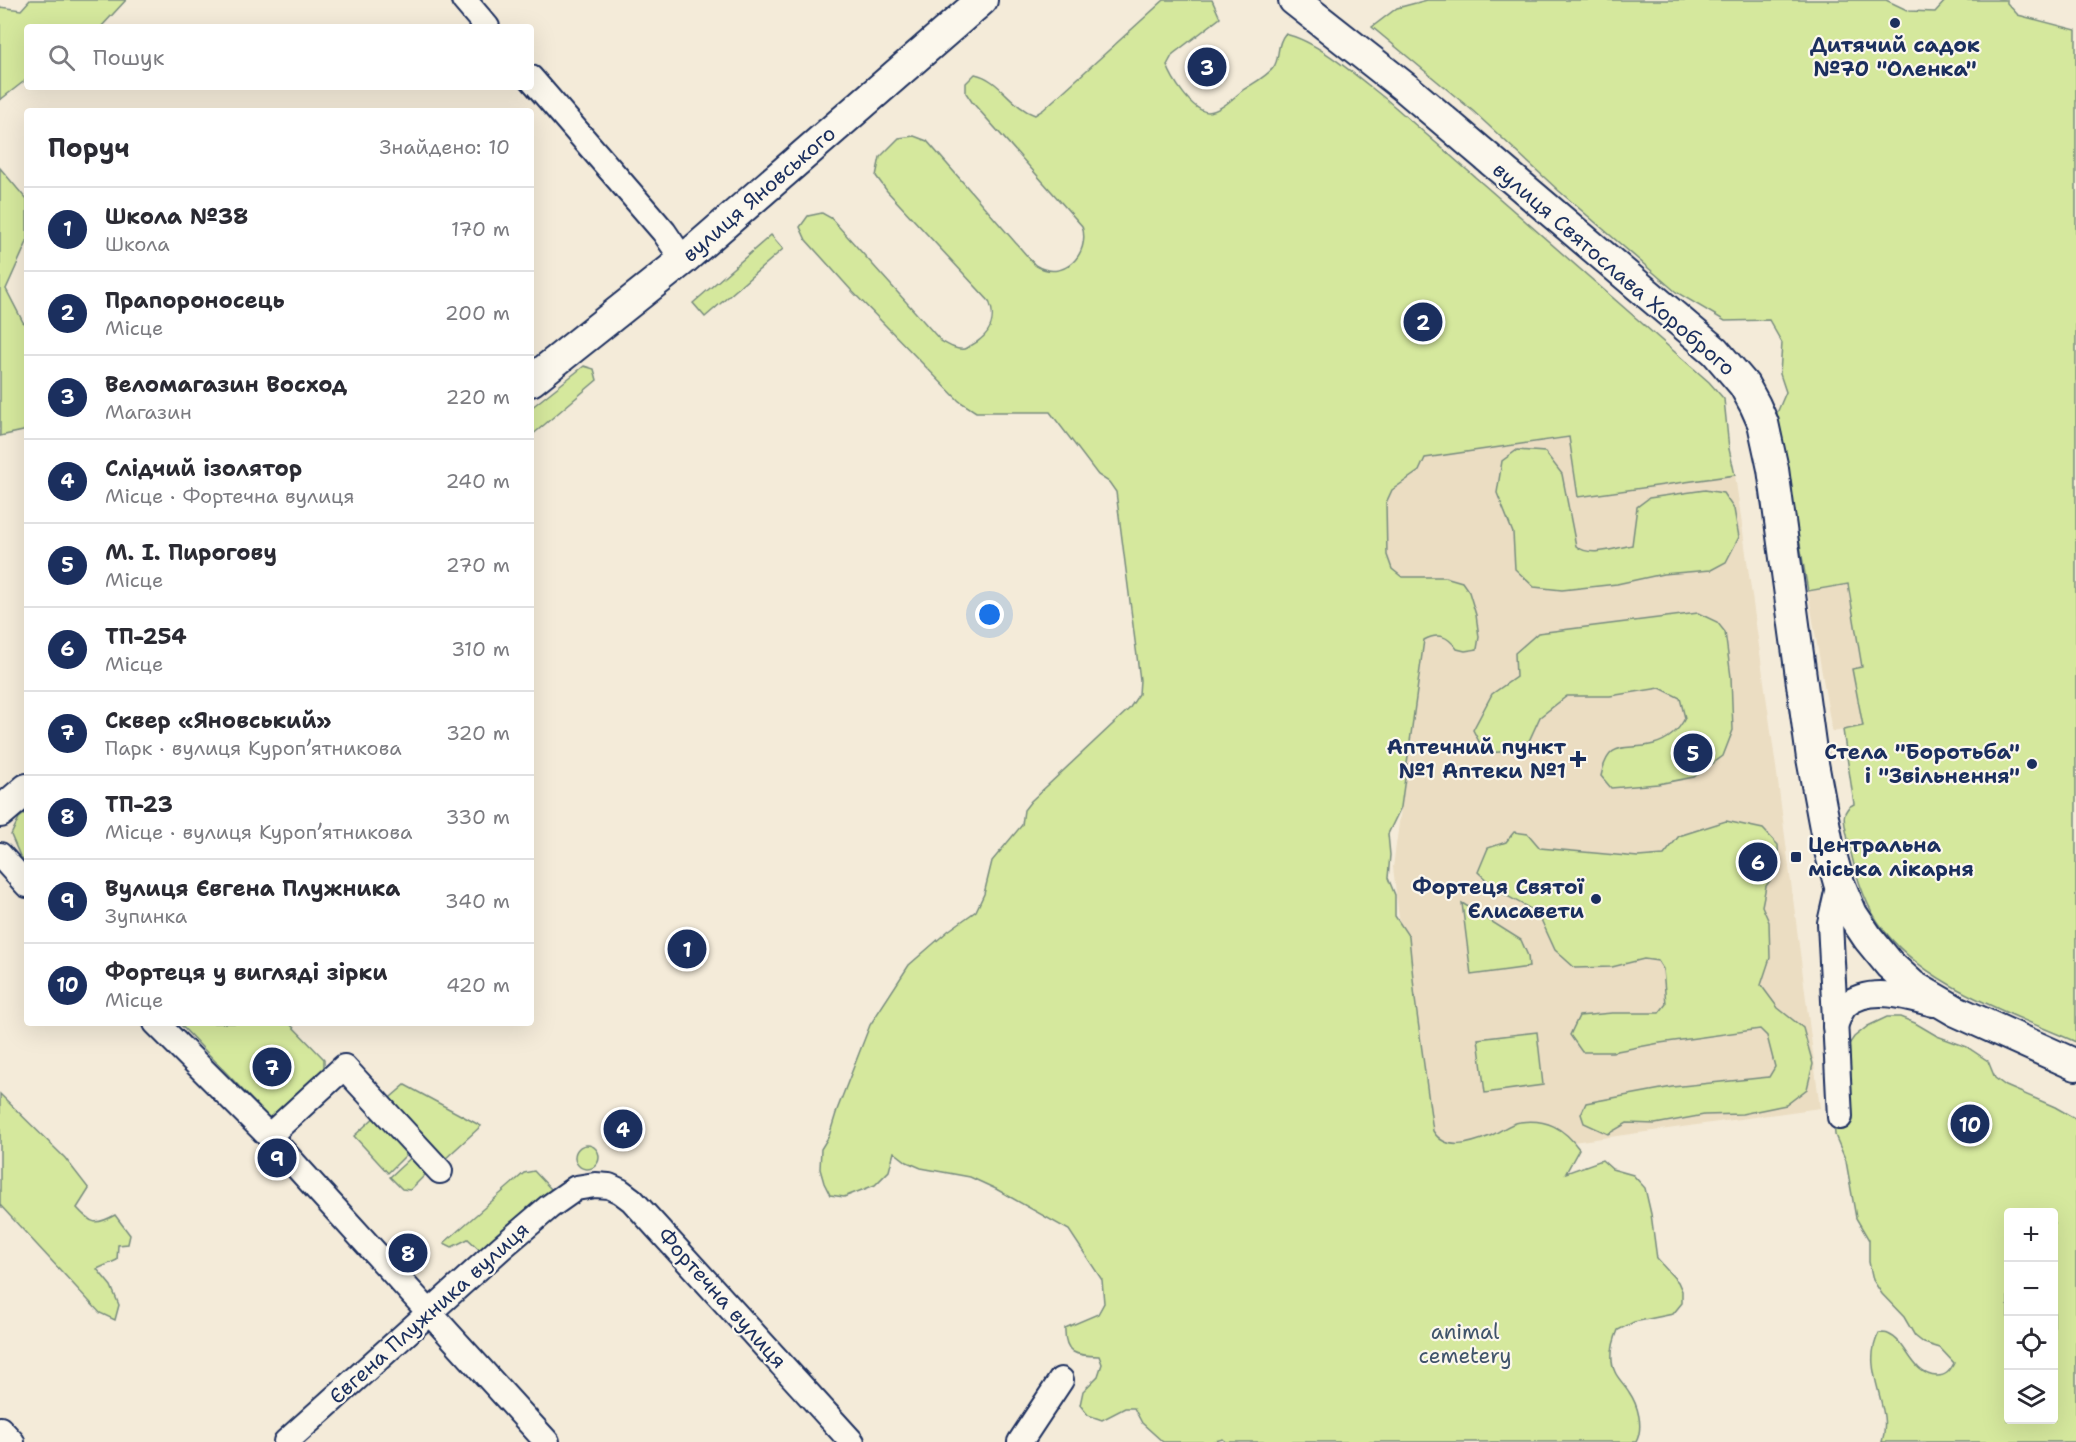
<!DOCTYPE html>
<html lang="uk">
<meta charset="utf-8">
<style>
body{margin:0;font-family:"Shantell Sans",sans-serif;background:#f2f2f3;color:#2b2b33}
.controls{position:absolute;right:18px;bottom:18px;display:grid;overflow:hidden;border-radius:6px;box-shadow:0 6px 24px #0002}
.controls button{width:54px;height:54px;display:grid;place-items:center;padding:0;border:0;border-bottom:2px solid #e1e1e2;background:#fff;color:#2b2b33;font:30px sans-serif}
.you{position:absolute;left:990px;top:615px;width:21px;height:21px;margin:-15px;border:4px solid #fff;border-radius:50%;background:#1a73e8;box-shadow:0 0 0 9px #1a73e833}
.badge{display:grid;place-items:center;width:39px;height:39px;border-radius:50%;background:#1b2f5e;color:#fff;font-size:20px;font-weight:700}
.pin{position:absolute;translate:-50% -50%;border:3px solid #fff;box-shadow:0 2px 6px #0006}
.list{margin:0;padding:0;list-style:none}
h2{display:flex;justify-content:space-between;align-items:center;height:78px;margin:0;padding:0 24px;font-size:26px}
h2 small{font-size:20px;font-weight:400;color:#7c7c81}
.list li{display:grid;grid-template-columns:39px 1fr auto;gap:18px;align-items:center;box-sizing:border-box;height:84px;padding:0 24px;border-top:2px solid #e1e1e2}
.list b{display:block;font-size:22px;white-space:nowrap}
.list p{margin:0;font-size:20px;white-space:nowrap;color:#7c7c81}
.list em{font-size:20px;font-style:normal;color:#7c7c81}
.icon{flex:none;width:33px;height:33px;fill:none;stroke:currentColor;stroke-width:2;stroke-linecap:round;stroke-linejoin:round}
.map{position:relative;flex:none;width:2076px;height:1442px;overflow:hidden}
.search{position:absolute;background:#fff;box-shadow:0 6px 24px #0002;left:24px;top:24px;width:510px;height:66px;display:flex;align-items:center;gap:15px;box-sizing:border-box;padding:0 21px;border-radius:6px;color:#7c7c81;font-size:22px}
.panel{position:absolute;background:#fff;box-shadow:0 6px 24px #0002;left:24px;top:108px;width:510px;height:918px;border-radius:6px}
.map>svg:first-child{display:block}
.built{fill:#ebddc2}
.green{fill:#d5e89d;stroke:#788c7e;stroke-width:1.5;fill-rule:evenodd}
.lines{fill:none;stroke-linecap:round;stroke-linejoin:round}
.minor-casing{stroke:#1b2f5e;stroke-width:28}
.major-casing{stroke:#1b2f5e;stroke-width:34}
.minor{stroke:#fbf7ec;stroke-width:24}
.major{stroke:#fbf7ec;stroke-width:30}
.poi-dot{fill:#1b2f5e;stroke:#fbf7ec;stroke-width:2}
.labels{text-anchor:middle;stroke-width:4.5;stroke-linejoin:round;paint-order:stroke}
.poi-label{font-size:21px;font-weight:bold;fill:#1b2f5e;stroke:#fbf7ec;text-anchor:end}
.street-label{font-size:21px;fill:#1b2f5e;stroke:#fbf7ec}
.park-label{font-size:21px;fill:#40546b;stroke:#fbf7ec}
</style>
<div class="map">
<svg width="2076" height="1442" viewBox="0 0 2076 1442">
<rect width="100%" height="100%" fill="#f4ebd9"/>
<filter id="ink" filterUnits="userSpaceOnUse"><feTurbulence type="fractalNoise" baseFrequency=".0167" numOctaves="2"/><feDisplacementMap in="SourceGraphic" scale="12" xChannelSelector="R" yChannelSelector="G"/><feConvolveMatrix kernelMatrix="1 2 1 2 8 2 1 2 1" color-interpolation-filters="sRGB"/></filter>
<g filter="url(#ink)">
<!-- built -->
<g class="built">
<path d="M 1569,437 L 1578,497 L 1735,475 L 1777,774 L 1820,1108 L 1427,1162 L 1393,867 L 1424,640 L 1371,565 L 1358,467 Z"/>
<path d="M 1848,584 L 1862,667 L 1852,669 L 1863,727 L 1832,732 L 1808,591 Z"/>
</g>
<!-- green -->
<g class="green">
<path d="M 30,0 L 126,0 L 101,27 L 27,27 L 27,79 L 0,100 L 0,7 L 21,10 Z"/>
<path d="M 1164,0 L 1212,0 L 1220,18 L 1173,54 L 1167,65 C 1172,79 1192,111 1208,112 C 1220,112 1234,97 1243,90 C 1252,84 1266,77 1273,68 C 1281,58 1275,46 1285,34 C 1318,41 1360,79 1387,100 L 1709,382 L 1724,399 L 1729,449 L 1735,475 L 1578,497 L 1569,437 L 1425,458 L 1419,471 L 1392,490 L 1386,503 L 1387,555 L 1392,569 L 1402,577 L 1445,577 L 1462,582 L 1469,592 L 1476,615 L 1479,637 L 1477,649 L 1465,651 L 1457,649 C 1448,636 1438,632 1424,640 L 1401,807 L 1388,834 L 1390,855 L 1388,878 L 1395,895 L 1395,916 L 1409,937 L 1415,999 L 1433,1131 C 1446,1152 1470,1144 1490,1136 C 1500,1132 1510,1123 1520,1122 C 1546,1118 1564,1128 1579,1149 L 1566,1173 L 1602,1160 L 1612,1169 L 1633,1175 L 1645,1188 L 1651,1214 L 1657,1259 L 1678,1282 L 1682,1291 L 1682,1303 L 1673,1314 L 1634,1322 L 1618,1330 C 1613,1342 1609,1359 1615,1372 C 1618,1379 1625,1385 1629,1392 C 1638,1405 1644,1427 1636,1442 L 1226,1442 L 1223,1439 L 1211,1442 L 1163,1442 L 1142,1423 L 1134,1408 L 1125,1408 L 1102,1420 L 1088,1415 L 1080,1405 L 1083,1391 L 1098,1376 L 1102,1364 L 1099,1356 C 1076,1356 1064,1354 1065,1328 L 1098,1314 L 1104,1303 L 1102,1280 L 1069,1230 L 996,1189 L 970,1177 L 921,1168 L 907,1162 L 894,1152 L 889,1171 L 875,1185 L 844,1197 L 830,1195 L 824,1183 L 820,1169 L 821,1149 L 829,1136 L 837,1110 L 870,1025 L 909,965 L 948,931 L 976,911 L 984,894 L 992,861 L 1022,825 L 1024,810 L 1031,801 L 1129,709 L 1139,694 L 1140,680 L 1116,492 L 1109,482 L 1098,475 L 1050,412 L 976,412 L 959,401 L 851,290 L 806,240 L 800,227 L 808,216 L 822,213 L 831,218 L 941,341 C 948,345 956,350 964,349 C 965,349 971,345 972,345 C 990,335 997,320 989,301 L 887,191 L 876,176 L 880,157 L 899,138 L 914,136 L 927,141 L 1035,265 C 1063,283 1091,254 1082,226 L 972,102 L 966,93 L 966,83 L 975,74 C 1000,79 1011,107 1035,115 L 1043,110 Z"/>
<path d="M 1427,0 L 1886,0 L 1909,11 L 1935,12 L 1946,0 L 2007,0 L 2007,3 L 2018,15 L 2076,30 L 2076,1042 C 2010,1013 1919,984 1878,922 C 1862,898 1854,868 1848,840 C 1846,827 1838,811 1854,804 L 1843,730 L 1863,726 L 1852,669 L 1862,667 L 1848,584 L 1808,591 L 1777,413 L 1786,392 L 1780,374 L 1782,343 L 1769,320 L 1725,321 L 1676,292 L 1559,191 L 1473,111 L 1372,27 L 1397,8 Z"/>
<path d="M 0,168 L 27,200 L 27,242 L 6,289 L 23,322 L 27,325 L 27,427 L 23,431 L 0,436 Z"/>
<path d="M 771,235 L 783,249 L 705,317 L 693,303 Z"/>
<path d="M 584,366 L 594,369 L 597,380 L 531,436 L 531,408 Z"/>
<path d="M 1517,450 L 1545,452 L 1562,474 L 1576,546 C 1590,558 1615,548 1632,545 L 1637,507 L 1649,498 L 1705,490 L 1723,493 L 1734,509 L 1739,537 L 1726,562 L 1711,570 L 1663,574 L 1617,584 L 1562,590 L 1534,587 L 1515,569 L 1513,533 L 1497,493 L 1502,461 Z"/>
<path d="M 1698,613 L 1717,622 L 1725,632 L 1731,677 L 1733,730 L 1723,756 L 1694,777 L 1658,784 L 1611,788 L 1601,776 C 1609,737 1626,752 1654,744 C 1668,740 1679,730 1685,718 L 1680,698 L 1660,688 L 1610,696 L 1567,696 L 1540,717 L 1529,741 L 1516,751 L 1485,753 L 1473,730 L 1492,694 L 1516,677 L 1515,653 L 1538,633 Z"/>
<path d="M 27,812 L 27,863 L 20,856 L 11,835 L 19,818 Z"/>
<path d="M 1726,821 L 1763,829 L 1778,845 L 1779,868 L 1766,886 L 1762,906 L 1769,922 L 1770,958 L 1761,985 L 1778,1008 L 1803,1028 L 1813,1064 L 1807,1089 L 1786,1105 L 1742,1114 L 1704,1115 L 1655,1124 L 1627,1123 L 1608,1134 L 1584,1123 L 1581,1114 L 1586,1103 L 1672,1087 L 1769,1077 L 1775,1067 L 1767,1036 L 1760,1029 L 1660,1043 L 1612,1052 L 1582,1052 L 1570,1035 L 1579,1016 L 1612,1013 L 1659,1013 L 1666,1004 L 1663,969 L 1658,961 L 1644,959 L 1612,967 L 1575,968 L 1555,950 L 1538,913 L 1498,891 L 1478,872 L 1488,848 L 1506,842 L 1514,832 L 1528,834 L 1540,848 L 1638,857 L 1664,855 L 1679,836 Z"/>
<path d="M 1462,903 L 1521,940 L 1528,956 L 1529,967 L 1471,975 Z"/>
<path d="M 1887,1017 L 1900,1017 L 1915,1023 L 1937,1036 L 1967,1047 L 1988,1061 L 1995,1078 L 2006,1086 L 2055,1107 L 2076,1119 L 2076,1442 L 1882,1442 C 1894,1405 1859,1371 1879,1333 C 1882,1333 1886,1333 1888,1334 C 1908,1342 1911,1375 1937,1376 C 1946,1376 1950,1371 1954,1363 L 1940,1348 L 1924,1343 L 1915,1336 L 1904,1317 L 1882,1294 L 1873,1280 L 1869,1262 L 1869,1240 L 1856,1218 L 1846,1161 L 1835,1135 L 1833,1108 L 1843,1053 L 1854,1037 L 1868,1026 ZM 2008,1212 L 2054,1212 L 2054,1420 L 2008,1420 Z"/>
<path d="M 179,1023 L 289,1023 L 324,1059 L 324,1074 L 273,1122 Z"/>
<path d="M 1537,1032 L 1543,1085 L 1485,1093 L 1478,1039 Z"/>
<path d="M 405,1085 L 481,1126 L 444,1160 L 384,1103 Z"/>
<path d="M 0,1094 L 65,1158 L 89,1189 L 77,1208 C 92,1224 95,1226 115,1215 L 130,1235 L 128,1244 L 118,1245 L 117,1260 L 97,1269 L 111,1286 L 119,1305 L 115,1320 L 100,1313 L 0,1205 Z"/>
<path d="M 379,1113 L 412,1149 L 388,1173 L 354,1136 Z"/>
<circle cx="587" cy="1157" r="12"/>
<path d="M 416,1153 L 429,1171 L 410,1190 L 402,1189 L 390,1177 Z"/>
<path d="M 534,1171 L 551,1189 L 548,1202 L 484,1254 L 468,1239 L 452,1247 L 444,1243 L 524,1173 Z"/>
</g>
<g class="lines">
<defs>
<g id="minor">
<path d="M 464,0 L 487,27"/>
<path d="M 531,78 L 664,232 L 683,260"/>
<path d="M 0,855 L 27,885"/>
<path d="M 1839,883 L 1830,923 L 1840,1117"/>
<path d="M 156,1023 L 269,1136 L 547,1442"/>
<path d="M 1835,1026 C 1838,1019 1841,1010 1846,1005 C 1870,985 1907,997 1933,1004"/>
<path d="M 269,1136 L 344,1067 L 440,1171"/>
<path d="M 0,1429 L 12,1442"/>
<path d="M 286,1442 L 502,1247 L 549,1207 L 576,1188 L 595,1185 L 609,1186 L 620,1191 L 632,1200 L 852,1442"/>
<path d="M 1020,1442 L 1061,1380"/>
</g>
<g id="major">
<path d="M 1294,0 L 1407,89 L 1715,351 L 1744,385 L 1755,405 L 1763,423 L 1773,469 L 1812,758 L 1828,844 L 1839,883 L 1852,914 L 1868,938 L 1890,965 L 1913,986 L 1956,1011 L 2076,1065"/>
<path d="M 531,381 L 683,260 L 982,0"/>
<path d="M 0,812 L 27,789"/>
</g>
</defs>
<!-- minor casing -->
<use href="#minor" class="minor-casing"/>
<!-- major casing -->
<use href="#major" class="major-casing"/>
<!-- minor -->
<use href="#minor" class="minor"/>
<!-- major -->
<use href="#major" class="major"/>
</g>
</g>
<!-- markers -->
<g class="poi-dot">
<circle cx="1895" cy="23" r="6"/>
<path d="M1575 750h6v6h6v6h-6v6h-6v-6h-6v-6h6z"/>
<circle cx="2032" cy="764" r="6"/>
<rect x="1790" y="851" width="12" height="12" rx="3"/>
<circle cx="1596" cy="899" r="6"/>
</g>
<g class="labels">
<!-- poi labels -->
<g class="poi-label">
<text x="1895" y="52" text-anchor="middle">Дитячий садок<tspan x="1895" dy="24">№70 "Оленка"</tspan></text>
<text x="1566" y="754">Аптечний пункт<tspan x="1566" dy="24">№1 Аптеки №1</tspan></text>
<text x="2020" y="759">Стела "Боротьба"<tspan x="2020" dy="24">і "Звільнення"</tspan></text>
<text x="1808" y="852" text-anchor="start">Центральна<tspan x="1808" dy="24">міська лікарня</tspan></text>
<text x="1584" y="894">Фортеця Святої<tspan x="1584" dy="24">Єлисавети</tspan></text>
</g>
<!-- street labels -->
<g class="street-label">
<text transform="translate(759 194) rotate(-41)" y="7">вулиця Яновського</text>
<text transform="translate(1614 269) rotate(41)" y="7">вулиця Святослава Хороброго</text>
<text transform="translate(722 1298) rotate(48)" y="7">Фортечна вулиця</text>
<text transform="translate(429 1313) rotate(-42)" y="7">Євгена Плужника вулиця</text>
</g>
<!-- park labels -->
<g class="park-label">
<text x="1465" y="1339">animal<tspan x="1465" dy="24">cemetery</tspan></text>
</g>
</g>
</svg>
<div class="controls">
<button>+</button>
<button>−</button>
<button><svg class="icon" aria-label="locate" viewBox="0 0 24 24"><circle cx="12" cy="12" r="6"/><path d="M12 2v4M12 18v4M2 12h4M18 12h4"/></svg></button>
<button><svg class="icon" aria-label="layers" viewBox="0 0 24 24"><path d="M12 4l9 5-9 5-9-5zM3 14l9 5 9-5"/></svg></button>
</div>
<div class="you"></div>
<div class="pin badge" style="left:687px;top:949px">1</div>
<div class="pin badge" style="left:1423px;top:322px">2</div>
<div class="pin badge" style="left:1207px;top:67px">3</div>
<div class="pin badge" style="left:623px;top:1129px">4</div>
<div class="pin badge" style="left:1693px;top:753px">5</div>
<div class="pin badge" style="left:1758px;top:862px">6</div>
<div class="pin badge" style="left:272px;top:1067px">7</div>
<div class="pin badge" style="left:408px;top:1253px">8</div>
<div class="pin badge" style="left:277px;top:1158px">9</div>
<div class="pin badge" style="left:1970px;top:1124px">10</div>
<div class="search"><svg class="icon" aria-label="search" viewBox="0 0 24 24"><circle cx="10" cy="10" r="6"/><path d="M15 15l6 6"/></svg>Пошук</div>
<section class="panel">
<h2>Поруч<small>Знайдено: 10</small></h2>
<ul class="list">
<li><span class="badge">1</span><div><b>Школа №38</b><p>Школа</p></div><em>170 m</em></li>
<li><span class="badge">2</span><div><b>Прапороносець</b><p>Місце</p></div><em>200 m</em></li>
<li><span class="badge">3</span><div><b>Веломагазин Восход</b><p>Магазин</p></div><em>220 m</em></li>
<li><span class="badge">4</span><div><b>Слідчий ізолятор</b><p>Місце · Фортечна вулиця</p></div><em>240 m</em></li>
<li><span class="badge">5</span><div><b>М. І. Пирогову</b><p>Місце</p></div><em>270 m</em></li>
<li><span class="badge">6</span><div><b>ТП-254</b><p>Місце</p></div><em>310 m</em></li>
<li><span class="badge">7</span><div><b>Сквер «Яновський»</b><p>Парк · вулиця Куропʼятникова</p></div><em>320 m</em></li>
<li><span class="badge">8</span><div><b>ТП-23</b><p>Місце · вулиця Куропʼятникова</p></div><em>330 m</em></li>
<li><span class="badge">9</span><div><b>Вулиця Євгена Плужника</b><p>Зупинка</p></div><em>340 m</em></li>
<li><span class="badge">10</span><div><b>Фортеця у вигляді зірки</b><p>Місце</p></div><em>420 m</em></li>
</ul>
</section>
</div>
